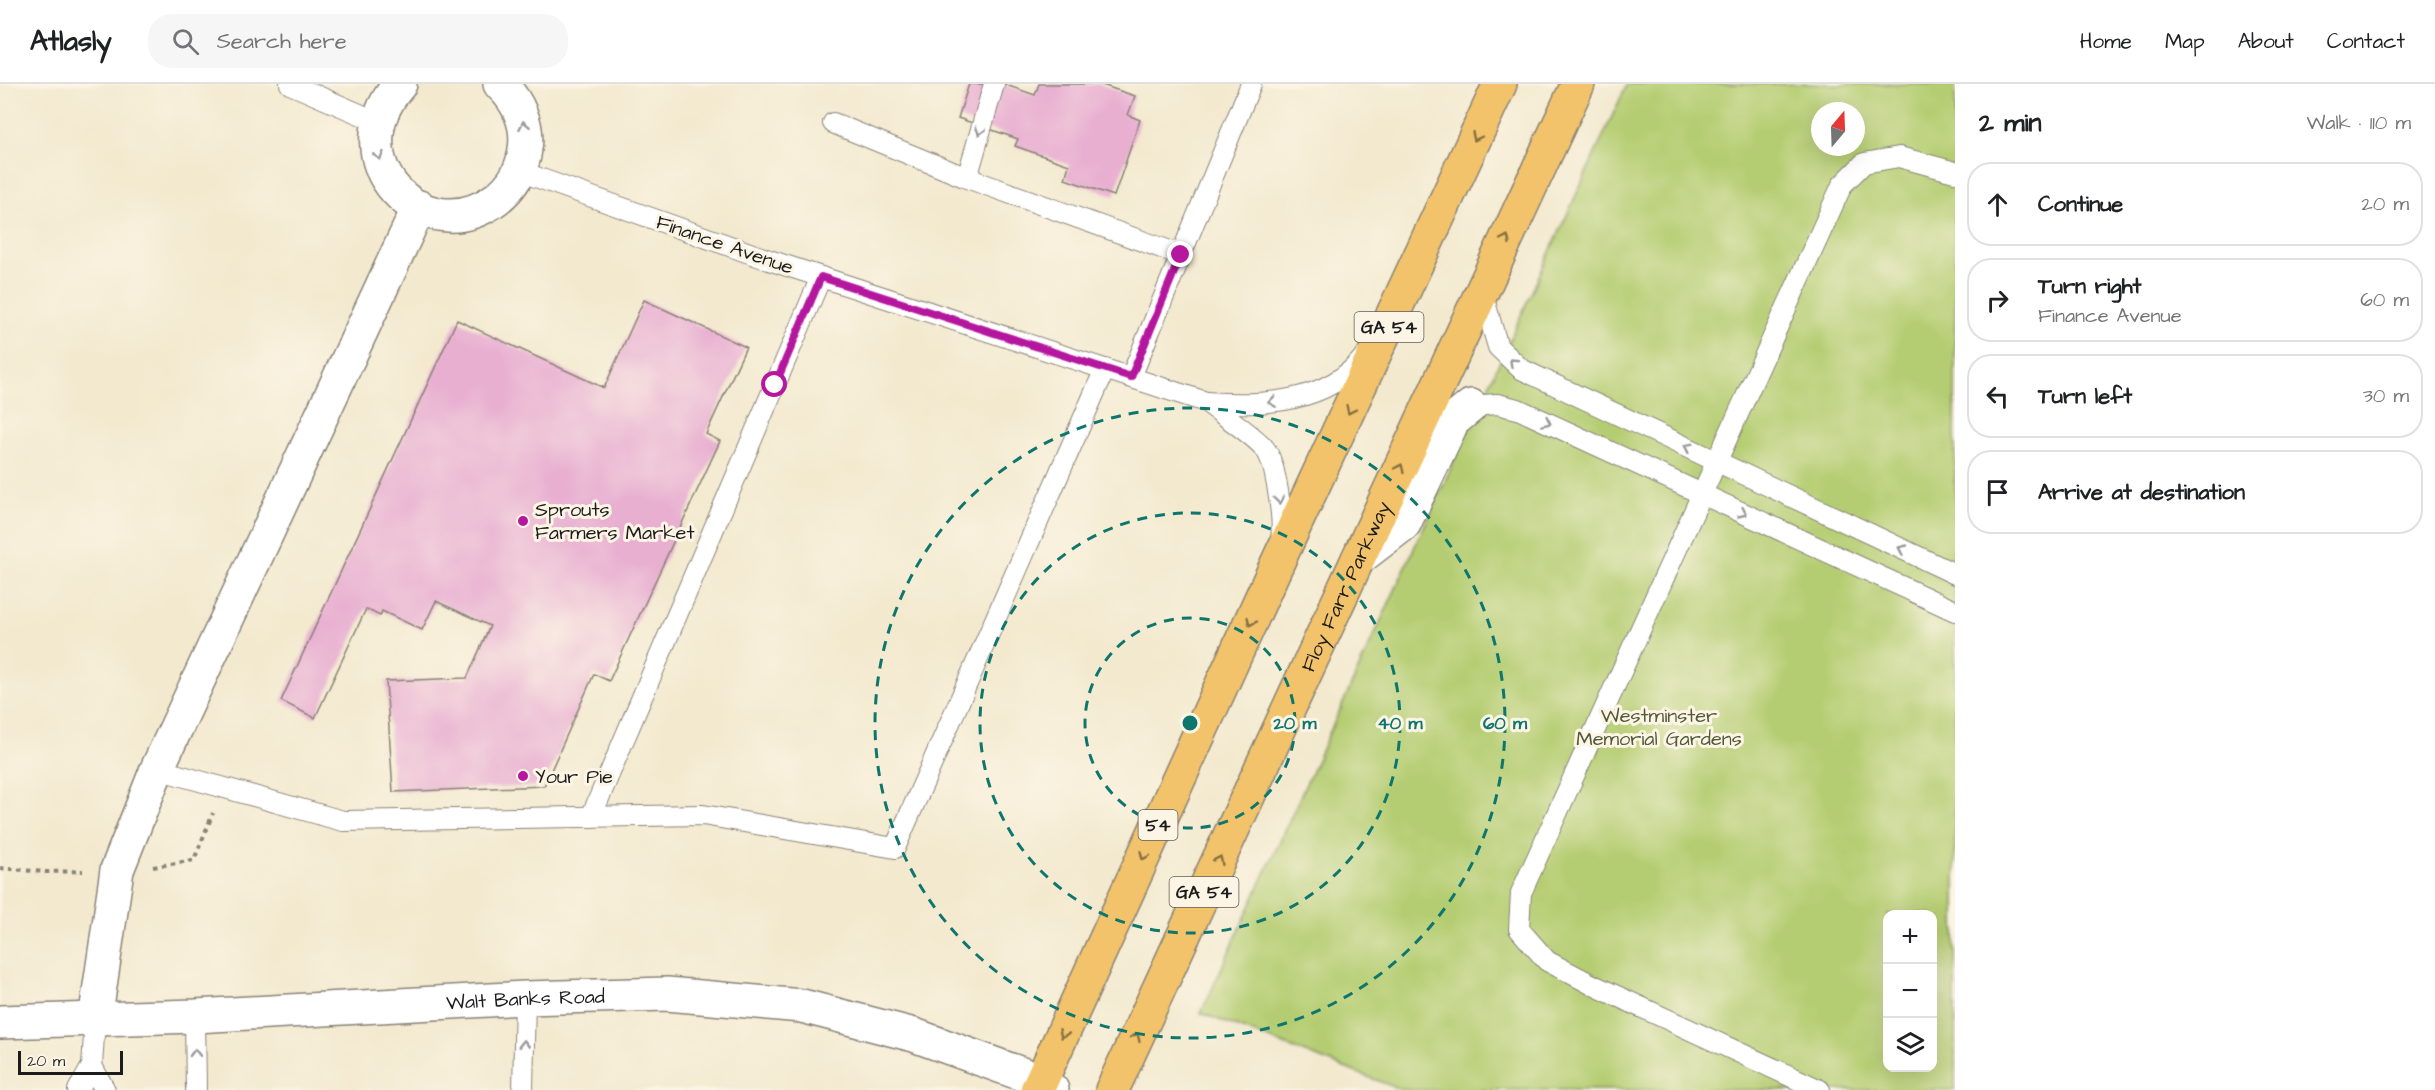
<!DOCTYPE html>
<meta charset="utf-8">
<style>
body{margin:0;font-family:"Architects Daughter",sans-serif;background:#f6f6f6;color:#202124}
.controls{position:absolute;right:18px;bottom:18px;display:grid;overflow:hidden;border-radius:12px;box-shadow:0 6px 24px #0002}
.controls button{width:54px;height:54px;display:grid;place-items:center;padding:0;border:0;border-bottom:2px solid #e0e0e0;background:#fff;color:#202124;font:30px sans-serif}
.compass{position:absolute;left:1811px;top:18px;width:54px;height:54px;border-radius:50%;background:#fff;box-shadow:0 6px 24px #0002;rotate:19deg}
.scale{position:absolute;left:18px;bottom:15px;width:105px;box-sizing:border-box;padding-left:6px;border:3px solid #1c1c1c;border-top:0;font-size:16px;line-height:21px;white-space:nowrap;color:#1c1c1c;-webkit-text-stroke:4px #fcf5e5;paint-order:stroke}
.stop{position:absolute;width:18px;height:18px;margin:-14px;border:4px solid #b5179e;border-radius:50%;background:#fff}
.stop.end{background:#b5179e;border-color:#fff;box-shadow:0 2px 6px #0008}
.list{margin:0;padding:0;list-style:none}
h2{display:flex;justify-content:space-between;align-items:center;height:78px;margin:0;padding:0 24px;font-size:26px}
h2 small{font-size:20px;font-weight:400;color:#757577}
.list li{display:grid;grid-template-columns:39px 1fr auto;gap:18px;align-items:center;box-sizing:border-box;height:84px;margin:0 12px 12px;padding:0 12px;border:2px solid #e0e0e0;border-radius:24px}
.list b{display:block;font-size:22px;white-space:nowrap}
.list p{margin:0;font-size:20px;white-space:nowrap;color:#757577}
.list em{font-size:20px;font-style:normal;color:#757577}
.icon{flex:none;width:33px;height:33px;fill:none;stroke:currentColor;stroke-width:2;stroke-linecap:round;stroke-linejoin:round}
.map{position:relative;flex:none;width:1955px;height:1006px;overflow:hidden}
header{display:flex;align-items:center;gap:36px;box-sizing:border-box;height:84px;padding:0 30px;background:#fff;border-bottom:2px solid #e0e0e0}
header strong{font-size:28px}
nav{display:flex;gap:33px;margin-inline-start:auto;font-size:21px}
.search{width:420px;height:54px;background:#f6f6f6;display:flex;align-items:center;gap:15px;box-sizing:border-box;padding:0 21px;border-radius:24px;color:#757577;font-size:22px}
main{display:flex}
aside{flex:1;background:#fff}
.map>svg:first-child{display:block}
.green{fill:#b5cd72;stroke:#687447;stroke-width:1.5;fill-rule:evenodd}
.building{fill:#e8afd1}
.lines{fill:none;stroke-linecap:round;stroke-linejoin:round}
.lane-casing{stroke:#888276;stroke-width:22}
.street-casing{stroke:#888276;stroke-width:36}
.primary-casing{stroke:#888276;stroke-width:36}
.path{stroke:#888276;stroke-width:4;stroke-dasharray:4.5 4.5;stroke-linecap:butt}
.lane{stroke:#fff;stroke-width:20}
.street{stroke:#fff;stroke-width:33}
.primary{stroke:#f2c36a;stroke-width:33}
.oneway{stroke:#999}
.oneway2{stroke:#877043}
.route{stroke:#b5179e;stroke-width:8}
.ring{fill:none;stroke:#0f766e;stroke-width:3;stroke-dasharray:10 8}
.poi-dot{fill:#b5179e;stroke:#fcf5e5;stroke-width:2}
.labels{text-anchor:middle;stroke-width:6;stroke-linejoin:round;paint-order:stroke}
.shield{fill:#fcf5e5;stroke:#5f5d58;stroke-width:1.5}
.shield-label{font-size:18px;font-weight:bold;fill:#1c1c1c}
.street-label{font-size:20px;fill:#1c1c1c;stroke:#fcf5e5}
.poi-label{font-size:20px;fill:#1c1c1c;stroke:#fcf5e5;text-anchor:start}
.park-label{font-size:20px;fill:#525a3a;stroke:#fcf5e5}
.centre{fill:#0f766e;stroke:#fcf5e5;stroke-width:3}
.ring-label{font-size:18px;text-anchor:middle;font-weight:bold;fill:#0f766e;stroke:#fcf5e5;stroke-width:6;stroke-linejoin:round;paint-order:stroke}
</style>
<header>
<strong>Atlasly</strong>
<div class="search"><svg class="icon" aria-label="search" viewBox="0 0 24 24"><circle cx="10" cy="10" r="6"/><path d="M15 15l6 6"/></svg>Search here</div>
<nav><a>Home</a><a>Map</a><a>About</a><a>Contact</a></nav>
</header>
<main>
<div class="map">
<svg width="1955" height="1006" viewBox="0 0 1955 1006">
<rect width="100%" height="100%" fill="#fcf5e5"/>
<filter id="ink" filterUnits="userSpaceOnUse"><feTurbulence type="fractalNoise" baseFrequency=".0167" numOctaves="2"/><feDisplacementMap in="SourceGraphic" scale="12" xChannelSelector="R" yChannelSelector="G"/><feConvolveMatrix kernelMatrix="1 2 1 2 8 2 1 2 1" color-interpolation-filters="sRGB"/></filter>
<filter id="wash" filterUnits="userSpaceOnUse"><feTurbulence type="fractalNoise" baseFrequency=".008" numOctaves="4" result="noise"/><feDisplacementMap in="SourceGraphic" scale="24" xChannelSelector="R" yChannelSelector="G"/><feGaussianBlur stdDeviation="1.35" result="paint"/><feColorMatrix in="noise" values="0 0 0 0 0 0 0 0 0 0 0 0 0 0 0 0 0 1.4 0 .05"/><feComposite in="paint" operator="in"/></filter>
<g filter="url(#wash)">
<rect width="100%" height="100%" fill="#f3e9cf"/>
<!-- green -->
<path class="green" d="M 1627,0 L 1955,0 L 1955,1006 L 1402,1006 L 1201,929 ZM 1820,27 L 1856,27 L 1856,63 L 1820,63 ZM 1888,830 L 1932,830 L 1932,984 L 1888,984 Z"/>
<g id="blocks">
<!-- building -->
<g class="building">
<path d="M 969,0 L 1003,0 L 1035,11 L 1039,0 L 1099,0 L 1135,12 L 1128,31 L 1140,36 L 1114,112 L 1065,95 L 1069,81 L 1015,62 L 1018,55 L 958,34 Z"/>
<path d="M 644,216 L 746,263 L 706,350 L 720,357 L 609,597 L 594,590 L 544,702 L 393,708 L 386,597 L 467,594 L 490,542 L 436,517 L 422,546 L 382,527 L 380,532 L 366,525 L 315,634 L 281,617 L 457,236 L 604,304 Z"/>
</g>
</g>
</g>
<g filter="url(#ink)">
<use href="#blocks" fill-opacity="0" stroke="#888276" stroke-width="1.5"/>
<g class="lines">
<defs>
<g id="lane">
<path d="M 290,0 L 378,38"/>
<path d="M 833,39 L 967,94 L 1181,171"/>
<path d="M 519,87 L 769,176 L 1206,318"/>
<path d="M 967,94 L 994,0"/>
<path d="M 1482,208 L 1498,263 L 1521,285 L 1955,490"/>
<path d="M 1131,293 L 1251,0"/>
<path d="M 1471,322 L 1497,320 L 1518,325 L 1955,527"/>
<path d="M 1281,456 C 1284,438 1276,378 1265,365 C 1254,351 1221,330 1206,318 C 1263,322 1326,320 1365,272"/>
<path d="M 157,685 L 343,737 L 703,731 L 895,764 L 1105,285"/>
<path d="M 591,733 L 821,193"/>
<path d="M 195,932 L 196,1006"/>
<path d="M 92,982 L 105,1006"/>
<path d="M 78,1006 L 92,982 L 95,936"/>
<path d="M 523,1006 L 525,914"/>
<path d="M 1820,1006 L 1591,900 L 1547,877 L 1519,845 L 1521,809 L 1842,101 L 1864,79 L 1899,73 L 1955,88"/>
</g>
<g id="street">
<path d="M 400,0 C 333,76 424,169 496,115 C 512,103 523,85 525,65 C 529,41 518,17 500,0"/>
<path d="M 1358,475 L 1404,440 L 1453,337 L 1471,322"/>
<path d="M 95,936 L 117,786 L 157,685 L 419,123"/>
<path id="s1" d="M 0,938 L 195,932 L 525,914 L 667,910 L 802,922 L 914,951 L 1041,997 L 1052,1006"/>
</g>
<g id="primary">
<path d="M 1037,1006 L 1275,484 L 1500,0"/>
<path id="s2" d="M 1112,1006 L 1578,0"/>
</g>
</defs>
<!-- lane casing -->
<use href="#lane" class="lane-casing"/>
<!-- street casing -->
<use href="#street" class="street-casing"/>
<!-- primary casing -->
<use href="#primary" class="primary-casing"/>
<!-- path -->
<g class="path">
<path d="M 153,783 L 194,776 L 213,729"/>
<path d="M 0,784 L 45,788 L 83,787"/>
</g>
<!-- lane -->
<use href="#lane" class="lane"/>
<!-- street -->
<use href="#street" class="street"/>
<!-- primary -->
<use href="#primary" class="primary"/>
</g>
<!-- one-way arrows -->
<defs><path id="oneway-chevron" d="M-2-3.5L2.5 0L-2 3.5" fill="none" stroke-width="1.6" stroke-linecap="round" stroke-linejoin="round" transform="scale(1.5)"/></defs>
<g class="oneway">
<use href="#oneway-chevron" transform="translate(524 41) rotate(-101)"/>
<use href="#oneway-chevron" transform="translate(980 47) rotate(106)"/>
<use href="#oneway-chevron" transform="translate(379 72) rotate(77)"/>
<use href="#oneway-chevron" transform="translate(1513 278) rotate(-137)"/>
<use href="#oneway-chevron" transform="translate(1272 318) rotate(172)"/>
<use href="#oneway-chevron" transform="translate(1547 338) rotate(25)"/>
<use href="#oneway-chevron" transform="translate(1688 363) rotate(-154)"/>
<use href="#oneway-chevron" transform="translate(1279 416) rotate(82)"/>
<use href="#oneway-chevron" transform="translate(1743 429) rotate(25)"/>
<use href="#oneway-chevron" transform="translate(1902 465) rotate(-155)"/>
<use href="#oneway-chevron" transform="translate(524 960) rotate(-89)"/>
<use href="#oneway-chevron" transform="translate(195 969) rotate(-91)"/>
</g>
<g class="oneway2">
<use href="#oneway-chevron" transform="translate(1476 53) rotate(115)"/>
<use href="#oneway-chevron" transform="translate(1506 155) rotate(-65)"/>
<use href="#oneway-chevron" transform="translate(1350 326) rotate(115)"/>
<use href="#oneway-chevron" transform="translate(1400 384) rotate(-65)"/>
<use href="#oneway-chevron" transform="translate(1251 538) rotate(115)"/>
<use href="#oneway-chevron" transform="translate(1144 772) rotate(115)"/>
<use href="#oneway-chevron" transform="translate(1219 776) rotate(-65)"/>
<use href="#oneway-chevron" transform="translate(1063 950) rotate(114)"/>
<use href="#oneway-chevron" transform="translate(1136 953) rotate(-65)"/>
</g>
</g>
<g class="lines" filter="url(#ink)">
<!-- route -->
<path class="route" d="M 775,301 L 821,193 L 1131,293 L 1181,171"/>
</g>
<!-- distance rings -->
<g class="ring">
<circle cx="1190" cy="639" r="105"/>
<circle cx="1190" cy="639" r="210"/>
<circle cx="1190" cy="639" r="315"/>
</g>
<!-- markers -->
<g class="poi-dot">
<circle cx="523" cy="437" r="6"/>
<circle cx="523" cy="692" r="6"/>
</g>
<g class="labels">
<!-- shield labels -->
<g class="shield">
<rect x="1354.5" y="228" width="69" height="30" rx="4.5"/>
<rect x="1138.5" y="726" width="39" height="30" rx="4.5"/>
<rect x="1169.5" y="793" width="69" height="30" rx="4.5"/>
</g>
<g class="shield-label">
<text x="1389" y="249">GA 54</text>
<text x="1158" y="747">54</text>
<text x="1204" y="814">GA 54</text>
</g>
<!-- street labels -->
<g class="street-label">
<text transform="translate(725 160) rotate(19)" y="7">Finance Avenue</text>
<text dy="7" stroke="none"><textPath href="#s2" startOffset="555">Floy Farr Parkway</textPath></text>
<text dy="7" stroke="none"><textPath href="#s1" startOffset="526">Walt Banks Road</textPath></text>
</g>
<!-- poi labels -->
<g class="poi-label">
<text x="535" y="432">Sprouts<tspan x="535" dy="23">Farmers Market</tspan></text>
<text x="535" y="699">Your Pie</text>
</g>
<!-- park labels -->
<g class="park-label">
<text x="1659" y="638">Westminster<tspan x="1659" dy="23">Memorial Gardens</tspan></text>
</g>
</g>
<circle cx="1190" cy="639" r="9" class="centre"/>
<g class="ring-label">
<text x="1295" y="645">20 m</text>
<text x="1400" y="645">40 m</text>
<text x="1505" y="645">60 m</text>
</g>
</svg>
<div class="controls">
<button>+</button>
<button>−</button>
<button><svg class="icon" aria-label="layers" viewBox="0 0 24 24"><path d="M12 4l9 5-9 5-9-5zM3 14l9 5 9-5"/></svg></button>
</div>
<svg class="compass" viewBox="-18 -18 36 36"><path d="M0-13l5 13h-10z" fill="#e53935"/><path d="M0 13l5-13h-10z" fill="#757577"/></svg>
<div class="scale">20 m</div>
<div class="stop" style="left:775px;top:301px"></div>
<div class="stop end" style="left:1181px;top:171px"></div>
</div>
<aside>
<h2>2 min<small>Walk · 110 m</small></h2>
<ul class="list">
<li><svg class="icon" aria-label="ahead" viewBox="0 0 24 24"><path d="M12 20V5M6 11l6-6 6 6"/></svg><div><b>Continue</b></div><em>20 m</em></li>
<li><svg class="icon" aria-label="right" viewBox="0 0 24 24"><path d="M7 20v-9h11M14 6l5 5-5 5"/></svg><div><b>Turn right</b><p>Finance Avenue</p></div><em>60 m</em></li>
<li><svg class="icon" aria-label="left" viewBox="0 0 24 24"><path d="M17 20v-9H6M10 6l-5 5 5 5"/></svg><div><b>Turn left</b></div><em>30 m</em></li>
<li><svg class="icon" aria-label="arrive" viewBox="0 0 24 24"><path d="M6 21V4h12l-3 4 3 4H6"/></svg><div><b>Arrive at destination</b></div></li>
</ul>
</aside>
</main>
